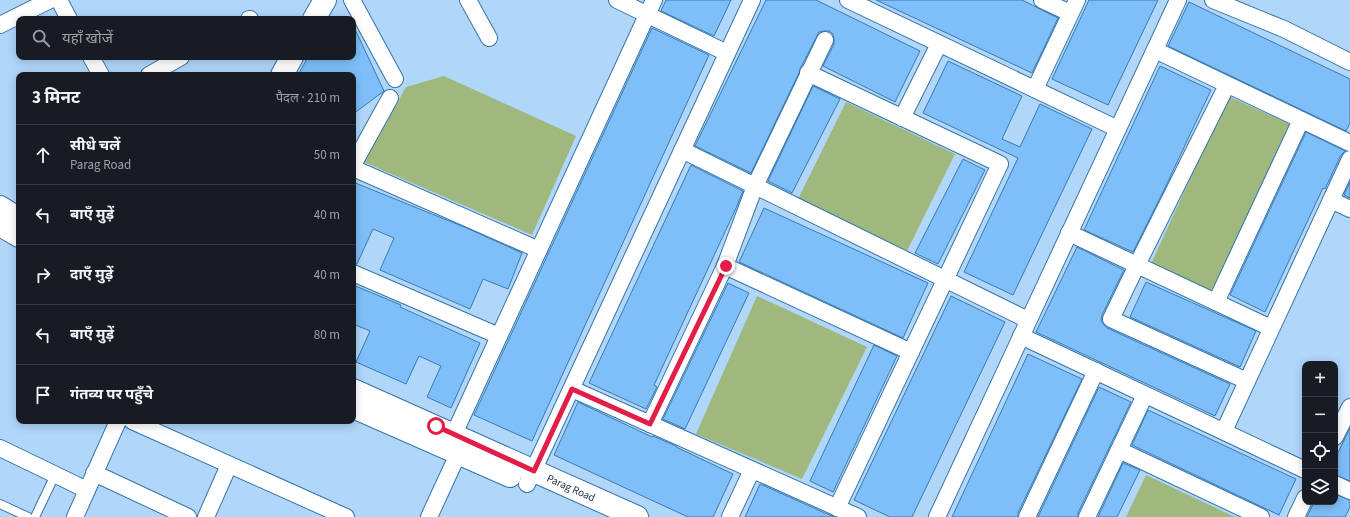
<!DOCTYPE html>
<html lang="hi">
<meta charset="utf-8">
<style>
body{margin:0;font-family:"Source Sans 3","Noto Sans Devanagari",sans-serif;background:#242831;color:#f1f3f6}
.controls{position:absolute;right:12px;bottom:12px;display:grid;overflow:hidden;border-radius:8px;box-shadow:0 2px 10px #0003}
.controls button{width:36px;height:36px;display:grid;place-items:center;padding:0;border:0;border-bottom:1px solid #363941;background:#171b24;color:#f1f3f6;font:20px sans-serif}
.stop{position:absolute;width:12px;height:12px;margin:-9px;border:3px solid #e11d48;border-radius:50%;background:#fff}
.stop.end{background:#e11d48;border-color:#fff;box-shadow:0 1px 4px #0008}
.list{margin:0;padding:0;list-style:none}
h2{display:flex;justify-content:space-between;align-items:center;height:52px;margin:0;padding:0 16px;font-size:17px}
h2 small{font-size:13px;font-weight:400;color:#9ea1a6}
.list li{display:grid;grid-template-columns:26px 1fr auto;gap:12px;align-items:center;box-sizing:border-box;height:60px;padding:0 16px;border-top:1px solid #363941}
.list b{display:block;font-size:15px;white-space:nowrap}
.list p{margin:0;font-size:13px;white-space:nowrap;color:#9ea1a6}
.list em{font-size:13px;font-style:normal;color:#9ea1a6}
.icon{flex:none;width:22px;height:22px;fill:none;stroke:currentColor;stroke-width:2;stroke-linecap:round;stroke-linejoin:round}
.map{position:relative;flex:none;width:1350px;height:517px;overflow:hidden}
.search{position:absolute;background:#171b24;box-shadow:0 2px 10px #0003;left:16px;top:16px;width:340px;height:44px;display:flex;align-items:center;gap:10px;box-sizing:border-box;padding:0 14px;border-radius:8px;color:#9ea1a6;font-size:15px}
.panel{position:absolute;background:#171b24;box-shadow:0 2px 10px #0003;left:16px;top:72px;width:340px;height:352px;border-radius:8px}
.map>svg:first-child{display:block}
.green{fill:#9fb87d}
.building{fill:#7ebff9;stroke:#3b7ab0}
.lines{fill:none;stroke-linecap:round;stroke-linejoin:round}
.lane-casing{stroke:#3575ab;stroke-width:10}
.street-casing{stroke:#3575ab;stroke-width:18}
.secondary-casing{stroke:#3575ab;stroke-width:24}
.lane{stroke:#fff;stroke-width:8}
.street{stroke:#fff;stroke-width:16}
.secondary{stroke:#fff;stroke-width:22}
.route{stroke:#e11d48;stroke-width:5}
.labels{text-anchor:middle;stroke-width:3;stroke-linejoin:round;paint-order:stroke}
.street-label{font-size:11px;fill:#102b42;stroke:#b0d6fa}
</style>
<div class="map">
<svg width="1350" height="517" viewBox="0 0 1350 517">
<rect width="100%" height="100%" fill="#b0d6fa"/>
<!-- green -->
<g class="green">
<path d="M 444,76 L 576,136 L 532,235 L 364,162 L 406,87 Z"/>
<path d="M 1228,96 L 1292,125 L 1215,293 L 1151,264 Z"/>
<path d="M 846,102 L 955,154 L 907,251 L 798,199 Z"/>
<path d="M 757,296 L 867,347 L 802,479 L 696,434 Z"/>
<path d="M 1146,475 L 1235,517 L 1126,517 Z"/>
</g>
<!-- building -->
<g class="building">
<path d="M 666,0 L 731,0 L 714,36 L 661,11 Z"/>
<path d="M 766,0 L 816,0 L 920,51 L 895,102 L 823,66 L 834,44 L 834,39 L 833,34 L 829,31 L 824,31 L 819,32 L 800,69 L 799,73 L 751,173 L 695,146 Z"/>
<path d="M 876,0 L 1022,0 L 1058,18 L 1032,73 Z"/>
<path d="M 1089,0 L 1158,0 L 1108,105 L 1052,79 Z"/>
<path d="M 1189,2 L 1350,79 L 1350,123 L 1346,131 L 1168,46 Z"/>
<path d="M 353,25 L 384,91 L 353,114 L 353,75 L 298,75 L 308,57 L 353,57 Z"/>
<path d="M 652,28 L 709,55 L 532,441 L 474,415 Z"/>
<path d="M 948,61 L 1022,96 L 1002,139 L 1020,147 L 1040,104 L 1092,129 L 1013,295 L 964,272 L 1018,158 L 923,113 Z"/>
<path d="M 1160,66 L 1211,90 L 1163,192 L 1133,252 L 1084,230 Z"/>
<path d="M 813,86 L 840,99 L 792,193 L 768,181 Z"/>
<path d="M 1306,132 L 1345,151 L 1341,155 L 1325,189 L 1323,188 L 1265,312 L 1230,295 Z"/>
<path d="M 963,159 L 985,170 L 938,264 L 915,253 Z"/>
<path d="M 691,165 L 743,191 L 737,206 L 654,385 L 657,387 L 646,409 L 589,383 Z"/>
<path d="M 353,182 L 469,229 L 522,253 L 508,289 L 483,279 L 470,309 L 380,270 L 394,238 L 373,229 L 357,264 L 353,264 Z"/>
<path d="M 1350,182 L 1350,198 L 1344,195 Z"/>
<path d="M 764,208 L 928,283 L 903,338 L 739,262 Z"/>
<path d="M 1077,247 L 1124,270 L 1102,315 L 1101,321 L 1104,325 L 1107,328 L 1230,384 L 1215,416 L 1036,332 Z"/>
<path d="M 1146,282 L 1256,331 L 1240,367 L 1130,317 Z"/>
<path d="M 728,283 L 749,293 L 685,429 L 663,419 Z"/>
<path d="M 353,285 L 401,305 L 400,307 L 480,343 L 451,408 L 427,397 L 441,366 L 419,356 L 406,384 L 356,362 L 370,331 L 353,324 Z"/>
<path d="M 951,296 L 1005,322 L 912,517 L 890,517 L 854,500 Z"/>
<path d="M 874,345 L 897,356 L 833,492 L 810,481 Z"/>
<path d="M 1028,354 L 1082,379 L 1018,513 L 1018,517 L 952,517 Z"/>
<path d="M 1099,387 L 1131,402 L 1078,513 L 1078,517 L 1038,517 Z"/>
<path d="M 578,402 L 652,437 L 653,436 L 676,446 L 676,447 L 733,474 L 713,517 L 688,517 L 554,455 Z"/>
<path d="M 1148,410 L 1296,479 L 1279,515 L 1132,445 Z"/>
<path d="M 1350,428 L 1350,481 L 1335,475 L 1335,459 Z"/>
<path d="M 1123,463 L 1140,470 L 1117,517 L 1098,517 Z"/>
<path d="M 760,484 L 834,517 L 745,517 Z"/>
<path d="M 1335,494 L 1350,500 L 1350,507 L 1345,517 L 1307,517 L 1314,502 L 1335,502 Z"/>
</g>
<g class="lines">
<defs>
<g id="lane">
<path d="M 0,504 L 28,517"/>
<path d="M 35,517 L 55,475"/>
</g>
<g id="street">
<path d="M 59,0 L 69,19"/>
<path d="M 352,0 L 395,79"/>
<path d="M 468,0 L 489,38"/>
<path d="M 617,0 L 727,53"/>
<path d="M 848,0 L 1118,129"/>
<path d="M 1042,0 L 1070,13"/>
<path d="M 1213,0 L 1284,29 L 1350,62"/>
<path d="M 249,19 L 250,19"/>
<path d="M 0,25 L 50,0"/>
<path d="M 1155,50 L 1350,143"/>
<path d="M 91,57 L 101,75"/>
<path d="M 808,73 L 1000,164 L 837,508"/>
<path d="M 149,75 L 181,57"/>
<path d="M 1227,85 L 1137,265 L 1111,319 L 1247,381"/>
<path d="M 1035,89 L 1077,0"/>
<path d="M 902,118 L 939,44"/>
<path d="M 682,150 L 1028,320"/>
<path d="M 353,165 L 390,98"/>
<path d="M 353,168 L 539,250"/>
<path d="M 1331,200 L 1350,209"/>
<path d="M 1069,233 L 1271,328"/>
<path d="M 725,266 L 911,352"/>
<path d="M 353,273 L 499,336"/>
<path d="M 1216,302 L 1301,120"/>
<path d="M 1021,336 L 1305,470"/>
<path d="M 572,389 L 858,517"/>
<path d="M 132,421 L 346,517"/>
<path d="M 650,424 L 725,266 L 755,186 L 825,40"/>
<path d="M 1224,431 L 1350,159"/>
<path d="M 454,434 L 654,0"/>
<path d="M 1335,437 L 1350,407"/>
<path d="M 0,448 L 87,490"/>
<path d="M 1119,450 L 1261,517"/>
<path d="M 94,473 L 188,517"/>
<path d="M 527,484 L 752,0"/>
<path d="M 1335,484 L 1350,491"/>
<path d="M 75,517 L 118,421"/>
<path d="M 206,517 L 229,465"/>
<path d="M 429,517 L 458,454"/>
<path d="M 730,517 L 752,470"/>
<path d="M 937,517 L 1178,0"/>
<path d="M 1027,517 L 1096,371"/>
<path d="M 1087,517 L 1145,395"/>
<path d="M 1296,517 L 1305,498"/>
</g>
<g id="secondary">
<path d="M 314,19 L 325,0"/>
<path d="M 282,75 L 292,57"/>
<path d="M 0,207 L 19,219"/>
<path d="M 0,225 L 19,236"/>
<path id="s1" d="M 353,390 L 637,517"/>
<path d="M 353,407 L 510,476"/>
</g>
</defs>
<!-- lane casing -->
<use href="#lane" class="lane-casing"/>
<!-- street casing -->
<use href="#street" class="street-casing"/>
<!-- secondary casing -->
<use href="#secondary" class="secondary-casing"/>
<!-- lane -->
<use href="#lane" class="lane"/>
<!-- street -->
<use href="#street" class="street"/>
<!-- secondary -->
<use href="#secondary" class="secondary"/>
</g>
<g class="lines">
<!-- route -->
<path class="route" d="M 436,426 L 534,471 L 572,389 L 650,424 L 726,266"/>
</g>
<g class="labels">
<!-- street labels -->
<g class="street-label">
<text dy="4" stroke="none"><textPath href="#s1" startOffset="239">Parag Road</textPath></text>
</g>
</g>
</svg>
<div class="controls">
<button>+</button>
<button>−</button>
<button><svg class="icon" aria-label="locate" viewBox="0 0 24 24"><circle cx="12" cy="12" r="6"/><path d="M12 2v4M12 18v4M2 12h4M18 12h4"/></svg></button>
<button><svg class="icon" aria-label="layers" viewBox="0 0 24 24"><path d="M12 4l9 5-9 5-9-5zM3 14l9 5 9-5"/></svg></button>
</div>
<div class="stop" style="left:436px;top:426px"></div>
<div class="stop end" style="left:726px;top:266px"></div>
<div class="search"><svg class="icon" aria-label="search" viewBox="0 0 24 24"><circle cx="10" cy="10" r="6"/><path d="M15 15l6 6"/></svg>यहाँ खोजें</div>
<section class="panel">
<h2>3 मिनट<small>पैदल · 210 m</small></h2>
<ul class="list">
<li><svg class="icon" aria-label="ahead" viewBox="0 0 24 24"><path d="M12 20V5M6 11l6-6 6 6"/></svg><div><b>सीधे चलें</b><p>Parag Road</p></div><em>50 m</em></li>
<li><svg class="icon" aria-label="left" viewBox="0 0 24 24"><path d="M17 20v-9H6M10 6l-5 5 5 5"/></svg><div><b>बाएँ मुड़ें</b></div><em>40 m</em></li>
<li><svg class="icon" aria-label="right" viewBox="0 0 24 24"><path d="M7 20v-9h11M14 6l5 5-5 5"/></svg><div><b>दाएँ मुड़ें</b></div><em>40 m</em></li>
<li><svg class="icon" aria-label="left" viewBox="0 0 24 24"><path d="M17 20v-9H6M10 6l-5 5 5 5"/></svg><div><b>बाएँ मुड़ें</b></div><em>80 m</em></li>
<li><svg class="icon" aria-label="arrive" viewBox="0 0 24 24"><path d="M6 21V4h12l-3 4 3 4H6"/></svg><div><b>गंतव्य पर पहुँचे</b></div></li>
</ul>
</section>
</div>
